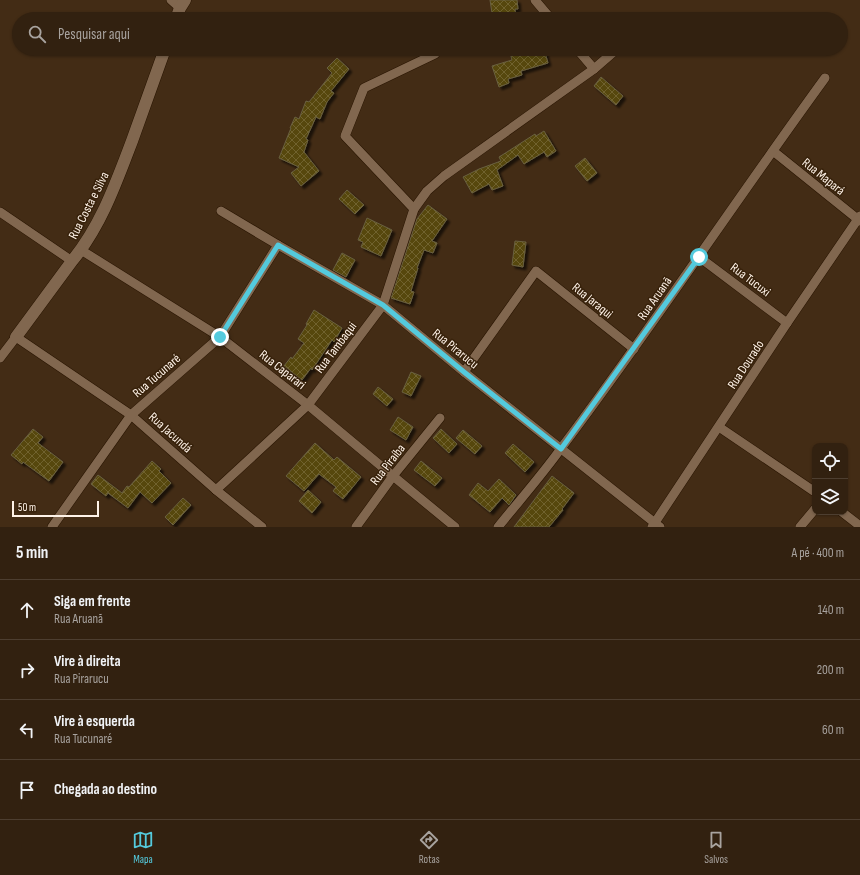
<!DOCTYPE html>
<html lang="pt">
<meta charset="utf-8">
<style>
body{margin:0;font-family:"Sofia Sans Condensed",sans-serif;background:#3d2e1e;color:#f1f3f6}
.controls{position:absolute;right:12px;bottom:12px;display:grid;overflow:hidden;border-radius:8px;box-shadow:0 1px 3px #0004}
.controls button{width:36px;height:36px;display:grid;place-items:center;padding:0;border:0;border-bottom:1px solid #4d3e30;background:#322110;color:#f1f3f6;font:20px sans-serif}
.scale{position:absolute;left:12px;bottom:10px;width:87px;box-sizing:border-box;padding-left:4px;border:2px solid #fff3e8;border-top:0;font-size:11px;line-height:14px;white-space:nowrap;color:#fff3e8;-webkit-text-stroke:3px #38220b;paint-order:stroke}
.stop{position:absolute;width:12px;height:12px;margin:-9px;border:3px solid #54cadd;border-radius:50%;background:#fff}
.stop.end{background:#54cadd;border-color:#fff;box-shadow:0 1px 4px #0008}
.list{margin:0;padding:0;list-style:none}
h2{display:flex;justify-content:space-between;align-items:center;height:52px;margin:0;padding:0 16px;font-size:17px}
h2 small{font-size:13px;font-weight:400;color:#a8a39f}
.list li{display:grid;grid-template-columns:26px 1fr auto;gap:12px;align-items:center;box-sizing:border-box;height:60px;padding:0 16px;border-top:1px solid #4d3e30}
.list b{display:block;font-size:15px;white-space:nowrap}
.list p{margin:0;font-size:13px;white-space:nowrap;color:#a8a39f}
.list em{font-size:13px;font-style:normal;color:#a8a39f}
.icon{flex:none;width:22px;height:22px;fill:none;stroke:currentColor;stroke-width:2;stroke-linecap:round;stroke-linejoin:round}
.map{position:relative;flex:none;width:860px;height:527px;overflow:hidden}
.search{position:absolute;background:#322110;box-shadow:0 1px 3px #0004;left:12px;right:12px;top:12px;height:44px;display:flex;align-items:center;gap:10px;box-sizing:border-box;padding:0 14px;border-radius:22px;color:#a8a39f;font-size:15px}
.sheet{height:292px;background:#322110}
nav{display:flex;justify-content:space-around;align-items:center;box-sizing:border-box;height:56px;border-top:1px solid #4d3e30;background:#322110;font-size:11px;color:#a8a39f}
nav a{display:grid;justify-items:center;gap:2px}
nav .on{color:#54cadd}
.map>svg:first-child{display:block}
.building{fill:url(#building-cross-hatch);stroke:#696040;filter:url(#shadow)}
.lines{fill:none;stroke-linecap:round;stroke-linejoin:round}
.minor-casing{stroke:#281400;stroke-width:10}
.tertiary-casing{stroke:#281400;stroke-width:13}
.minor{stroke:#81674f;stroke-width:9}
.tertiary{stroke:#81674f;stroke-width:12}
.route{stroke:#54cadd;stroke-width:5}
.labels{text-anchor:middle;stroke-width:3;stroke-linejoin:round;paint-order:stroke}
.street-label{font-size:13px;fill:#fff3e8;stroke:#38220b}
</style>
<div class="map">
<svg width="860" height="527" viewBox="0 0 860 527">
<defs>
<pattern id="building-cross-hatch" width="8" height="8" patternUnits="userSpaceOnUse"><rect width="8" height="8" fill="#56470c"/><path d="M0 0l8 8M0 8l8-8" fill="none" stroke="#6f622f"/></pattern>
<filter id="shadow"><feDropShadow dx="3" dy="3" stdDeviation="1" flood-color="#0009"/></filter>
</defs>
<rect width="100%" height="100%" fill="#432c15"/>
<!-- building -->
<g class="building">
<path d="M 490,0 L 517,0 L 518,9 L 515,9 L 516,19 L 502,19 L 501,12 L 492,13 Z"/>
<path d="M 509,49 L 544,49 L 548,63 L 521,71 L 522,75 L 508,79 L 509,83 L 499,87 L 492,66 L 512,60 Z"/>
<path d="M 337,58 L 349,69 L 331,91 L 334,93 L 327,102 L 320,119 L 316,117 L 306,139 L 308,140 L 304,152 L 319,171 L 301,186 L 291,173 L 299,167 L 279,158 L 291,128 L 290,128 L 295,117 L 299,119 L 306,101 L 309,102 L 332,73 L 327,68 Z"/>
<path d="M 601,77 L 623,96 L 616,105 L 594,86 Z"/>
<path d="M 544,131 L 556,151 L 547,157 L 544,152 L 524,164 L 518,155 L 497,170 L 503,186 L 492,190 L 489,184 L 472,193 L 463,177 L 479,169 L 501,161 L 499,157 L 507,152 L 535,134 L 536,136 Z"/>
<path d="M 585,158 L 597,173 L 587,181 L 575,166 Z"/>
<path d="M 347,190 L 364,205 L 355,214 L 339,199 Z"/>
<path d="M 428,205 L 447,219 L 432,241 L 437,243 L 433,253 L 424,250 L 417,268 L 418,268 L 411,291 L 414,292 L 410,304 L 391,298 L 417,219 Z"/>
<path d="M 367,218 L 392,230 L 381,256 L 361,247 L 363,242 L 358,240 Z"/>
<path d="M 515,241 L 526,242 L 523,267 L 512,265 Z"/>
<path d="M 342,253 L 355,260 L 346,277 L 333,270 Z"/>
<path d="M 314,310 L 342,328 L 334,342 L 332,340 L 312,370 L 311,368 L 302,380 L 284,366 L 291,357 L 292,359 L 304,343 L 298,339 L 307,325 L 306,324 Z"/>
<path d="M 411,372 L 421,376 L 411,396 L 402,392 Z"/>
<path d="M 378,387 L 393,399 L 387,406 L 373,394 Z"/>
<path d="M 398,417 L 413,427 L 406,440 L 390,430 Z"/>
<path d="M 33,429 L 43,437 L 38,443 L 63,462 L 49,481 L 23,462 L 22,464 L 11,455 Z"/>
<path d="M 441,429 L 457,444 L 449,453 L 433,438 Z"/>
<path d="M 463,430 L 482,446 L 475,454 L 456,438 Z"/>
<path d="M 315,443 L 334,460 L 337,457 L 361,477 L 343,499 L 333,491 L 336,487 L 319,474 L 304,491 L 286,476 Z"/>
<path d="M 513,444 L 534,462 L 525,472 L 505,453 Z"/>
<path d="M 152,461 L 161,469 L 159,471 L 171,483 L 152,503 L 140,492 L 128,508 L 108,493 L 106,496 L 91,484 L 98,475 L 122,493 L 127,486 L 129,487 Z"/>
<path d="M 421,461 L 442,478 L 435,486 L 414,470 Z"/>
<path d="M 552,476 L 574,493 L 562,509 L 563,510 L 549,527 L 514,527 Z"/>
<path d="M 499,479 L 516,495 L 509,505 L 502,498 L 490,512 L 469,495 L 478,483 L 488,491 Z"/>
<path d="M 308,490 L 321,502 L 312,513 L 299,501 Z"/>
<path d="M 183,498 L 191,505 L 173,525 L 165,517 Z"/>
</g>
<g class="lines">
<defs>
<g id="minor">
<path d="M 171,0 L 180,8"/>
<path d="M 535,0 L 551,19"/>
<path d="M 577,49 L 594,69"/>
<path d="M 773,151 L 860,221"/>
<path d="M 414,209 L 345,136 L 364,88 L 435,54"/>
<path d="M 221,211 L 278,245 L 383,305 L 464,372 L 660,527"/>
<path d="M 0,212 L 72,261"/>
<path d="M 81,250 L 220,337 L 308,405 L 393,476 L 455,527"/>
<path d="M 699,257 L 787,323"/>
<path d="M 0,358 L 16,337 L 131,415 L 216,490 L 262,527"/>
<path d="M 464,372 L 536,271 L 634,349"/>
<path d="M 719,427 L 815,492"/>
<path d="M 216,490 L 308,405 L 383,305 L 414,209 L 427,191 L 444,176 L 594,69 L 617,49"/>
<path d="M 842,512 L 860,526"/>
<path d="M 52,527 L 131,415 L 220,337 L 278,245"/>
<path d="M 356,527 L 393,476 L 440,418"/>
<path d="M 498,527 C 519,501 542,475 562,447 C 653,326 736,200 825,78"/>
<path d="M 652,527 L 787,323 L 860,216"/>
<path d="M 800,527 L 815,509"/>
</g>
<g id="tertiary">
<path d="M 176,19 L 180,8 L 185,0"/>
<path d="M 16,337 L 72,261 C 101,226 116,183 132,141 C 143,110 154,80 165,49"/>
</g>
</defs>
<!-- minor casing -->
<use href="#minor" class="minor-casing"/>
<!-- tertiary casing -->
<use href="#tertiary" class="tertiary-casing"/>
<!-- minor -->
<use href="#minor" class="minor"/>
<!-- tertiary -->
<use href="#tertiary" class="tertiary"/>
</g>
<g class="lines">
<!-- route -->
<path class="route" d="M 220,337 L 278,245 L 383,305 L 464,372 L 561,449 L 699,257"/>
</g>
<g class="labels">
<!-- street labels -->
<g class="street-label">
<text transform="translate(824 176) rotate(39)" y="5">Rua Mapará</text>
<text transform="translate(88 205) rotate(-63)" y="5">Rua Costa e Silva</text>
<text transform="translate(751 279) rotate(37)" y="5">Rua Tucuxi</text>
<text transform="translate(654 298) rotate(-55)" y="5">Rua Aruanã</text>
<text transform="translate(593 300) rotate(39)" y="5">Rua Jaraqui</text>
<text transform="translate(335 347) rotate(-53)" y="5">Rua Tambaqui</text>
<text transform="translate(456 348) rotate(39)" y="5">Rua Pirarucu</text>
<text transform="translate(745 364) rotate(-57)" y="5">Rua Dourado</text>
<text transform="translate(283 369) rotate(38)" y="5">Rua Caparari</text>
<text transform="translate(156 375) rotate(-41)" y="5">Rua Tucunaré</text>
<text transform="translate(171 432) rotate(42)" y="5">Rua Jacundá</text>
<text transform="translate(387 464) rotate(-52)" y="5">Rua Piraíba</text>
</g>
</g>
</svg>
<div class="controls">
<button><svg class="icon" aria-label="locate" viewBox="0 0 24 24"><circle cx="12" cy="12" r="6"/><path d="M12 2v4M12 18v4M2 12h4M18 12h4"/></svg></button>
<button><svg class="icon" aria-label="layers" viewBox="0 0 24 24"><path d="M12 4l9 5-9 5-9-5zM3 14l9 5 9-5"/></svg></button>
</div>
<div class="scale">50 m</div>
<div class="stop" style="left:699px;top:257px"></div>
<div class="stop end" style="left:220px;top:337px"></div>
<div class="search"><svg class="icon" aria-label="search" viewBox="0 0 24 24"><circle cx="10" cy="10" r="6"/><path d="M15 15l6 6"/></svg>Pesquisar aqui</div>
</div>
<section class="sheet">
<h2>5 min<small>A pé · 400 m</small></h2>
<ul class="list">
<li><svg class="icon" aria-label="ahead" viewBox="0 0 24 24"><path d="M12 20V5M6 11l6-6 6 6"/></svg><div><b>Siga em frente</b><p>Rua Aruanã</p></div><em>140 m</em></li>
<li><svg class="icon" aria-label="right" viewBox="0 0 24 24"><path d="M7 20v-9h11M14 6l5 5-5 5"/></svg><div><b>Vire à direita</b><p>Rua Pirarucu</p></div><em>200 m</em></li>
<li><svg class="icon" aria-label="left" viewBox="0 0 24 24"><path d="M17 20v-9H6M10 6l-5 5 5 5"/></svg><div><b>Vire à esquerda</b><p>Rua Tucunaré</p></div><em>60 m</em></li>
<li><svg class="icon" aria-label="arrive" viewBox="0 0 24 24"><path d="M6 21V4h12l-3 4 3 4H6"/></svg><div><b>Chegada ao destino</b></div></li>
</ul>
</section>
<nav>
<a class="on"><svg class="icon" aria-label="map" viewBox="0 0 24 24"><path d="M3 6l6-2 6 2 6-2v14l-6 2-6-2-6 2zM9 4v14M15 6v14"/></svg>Mapa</a>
<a><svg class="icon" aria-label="directions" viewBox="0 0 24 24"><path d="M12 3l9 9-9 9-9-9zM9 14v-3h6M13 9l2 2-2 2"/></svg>Rotas</a>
<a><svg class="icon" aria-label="saved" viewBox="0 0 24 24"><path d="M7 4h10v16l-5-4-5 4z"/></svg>Salvos</a>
</nav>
